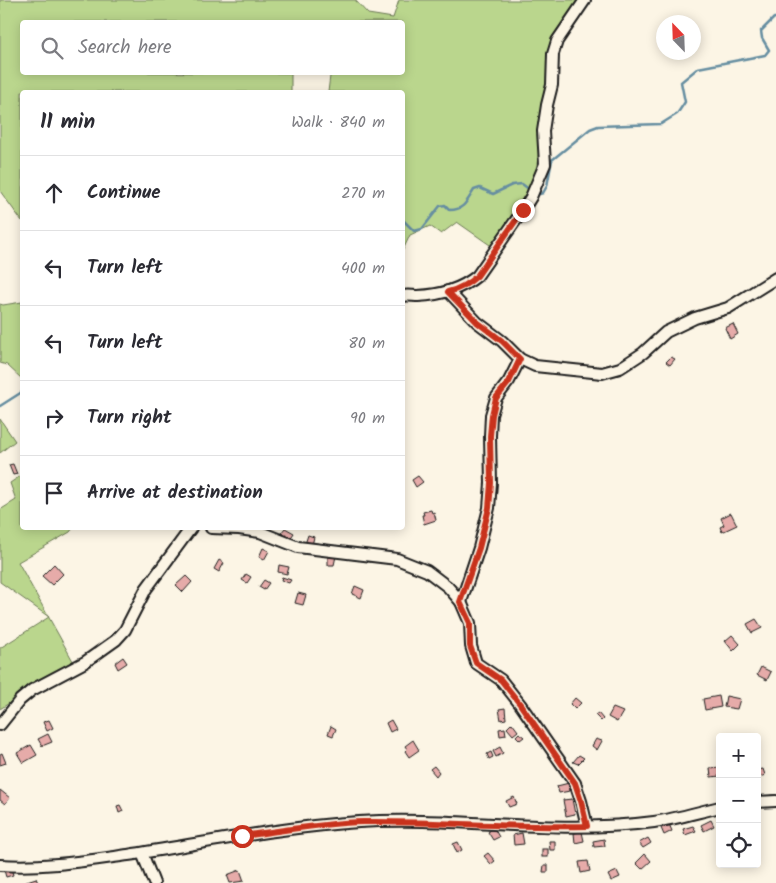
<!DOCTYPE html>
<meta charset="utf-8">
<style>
body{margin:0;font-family:Kalam,sans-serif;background:#f7f7f7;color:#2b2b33}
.controls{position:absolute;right:15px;bottom:15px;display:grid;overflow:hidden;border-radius:5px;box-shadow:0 2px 12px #0003}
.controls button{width:45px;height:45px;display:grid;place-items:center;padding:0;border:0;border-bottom:1px solid #e1e1e2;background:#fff;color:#2b2b33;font:25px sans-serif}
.compass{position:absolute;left:656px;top:15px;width:45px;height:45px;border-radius:50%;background:#fff;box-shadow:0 2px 12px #0003;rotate:337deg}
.stop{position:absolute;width:15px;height:15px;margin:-11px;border:4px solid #c8321e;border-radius:50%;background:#fff}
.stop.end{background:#c8321e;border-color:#fff;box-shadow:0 1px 5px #0008}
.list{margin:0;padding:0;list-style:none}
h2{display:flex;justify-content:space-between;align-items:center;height:65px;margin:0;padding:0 20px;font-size:21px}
h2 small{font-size:16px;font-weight:400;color:#7c7c81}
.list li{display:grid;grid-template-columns:32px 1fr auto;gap:15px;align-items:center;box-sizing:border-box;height:75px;padding:0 20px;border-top:1px solid #e1e1e2}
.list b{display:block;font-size:19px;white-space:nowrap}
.list em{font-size:16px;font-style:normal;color:#7c7c81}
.icon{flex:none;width:28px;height:28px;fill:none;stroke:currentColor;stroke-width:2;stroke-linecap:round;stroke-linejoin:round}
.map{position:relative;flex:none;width:776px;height:883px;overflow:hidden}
.search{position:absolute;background:#fff;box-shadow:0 2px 12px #0003;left:20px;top:20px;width:385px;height:55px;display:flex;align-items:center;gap:12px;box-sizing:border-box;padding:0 18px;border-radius:5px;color:#7c7c81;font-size:19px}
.panel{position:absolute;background:#fff;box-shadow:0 2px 12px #0003;left:20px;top:90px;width:385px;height:440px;border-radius:5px}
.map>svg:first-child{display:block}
.green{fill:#bad68d;stroke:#6b7954}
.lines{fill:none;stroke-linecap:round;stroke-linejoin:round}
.stream{stroke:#668ea1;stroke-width:2.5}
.building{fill:#e6aba9;stroke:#1c1c1c}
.minor-casing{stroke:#1c1c1c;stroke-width:14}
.minor{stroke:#fcf5e5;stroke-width:10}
.route{stroke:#c8321e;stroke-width:6}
</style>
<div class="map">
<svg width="776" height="883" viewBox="0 0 776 883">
<rect width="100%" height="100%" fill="#fcf5e5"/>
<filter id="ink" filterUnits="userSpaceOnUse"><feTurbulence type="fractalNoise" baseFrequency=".02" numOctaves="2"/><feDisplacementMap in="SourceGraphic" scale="10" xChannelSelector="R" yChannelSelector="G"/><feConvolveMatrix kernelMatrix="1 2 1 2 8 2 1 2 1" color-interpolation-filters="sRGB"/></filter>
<g filter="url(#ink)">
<!-- green -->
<g class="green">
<path d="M 0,0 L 355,0 L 368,14 L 393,18 L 399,0 L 584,0 L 553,38 L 548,89 L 539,118 L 539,151 L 530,210 L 500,252 L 457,222 L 441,234 L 430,226 L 410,235 L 403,250 L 402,92 L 328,92 L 330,76 L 328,73 L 402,72 L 402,22 L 22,22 L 22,72 L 291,73 L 291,92 L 22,92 L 22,221 L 0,191 Z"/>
<path d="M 22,302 L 22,379 L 7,365 L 0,363 L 0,304 L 3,305 Z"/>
<path d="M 0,419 L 15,441 L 0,453 Z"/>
<path d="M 22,475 L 22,528 L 73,528 L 70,532 L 18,562 L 73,661 L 0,709 L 0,648 L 49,617 L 0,582 L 0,510 L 16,500 L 10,483 Z"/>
</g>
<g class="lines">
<!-- stream -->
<g class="stream">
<path d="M 536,195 L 543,193 L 547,186 L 552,160 L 590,129 L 598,126 L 661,124 L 677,114 L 685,102 L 681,82 L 698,68 L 765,55 L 769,50 L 762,38 L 761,31 L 774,18 L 776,18"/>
<path d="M 402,219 L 414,231 L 422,229 L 440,206 L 445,205 L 450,210 C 464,210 467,201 474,190 L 480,188 L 493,194 L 512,185 L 522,184 L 530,190"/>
<path d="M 0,406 L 22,392"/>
</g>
</g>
<!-- building -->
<g class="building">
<path d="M 733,324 L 738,334 L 730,339 L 725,328 Z"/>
<path d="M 671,357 L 675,359 L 670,365 L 666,362 Z"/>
<path d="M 13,464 L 17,474 L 13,475 L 9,465 Z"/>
<path d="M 418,476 L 423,482 L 416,487 L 412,480 Z"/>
<path d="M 431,510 L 432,513 L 434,512 L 436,520 L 424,524 L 422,515 L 424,515 L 423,512 Z"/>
<path d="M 731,513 L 737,525 L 722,532 L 720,527 L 724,525 L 721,518 Z"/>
<path d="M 285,528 L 294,533 L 290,539 L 281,533 Z"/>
<path d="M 308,535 L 314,537 L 312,545 L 305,544 Z"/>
<path d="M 263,548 L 269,551 L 264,560 L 259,557 Z"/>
<path d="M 328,554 L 336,556 L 334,565 L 328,565 Z"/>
<path d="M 219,560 L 224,563 L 219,572 L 214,569 Z"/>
<path d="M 54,564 L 63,574 L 52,585 L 42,576 Z"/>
<path d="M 279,565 L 289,567 L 287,574 L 278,572 Z"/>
<path d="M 246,574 L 251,577 L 247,583 L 242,580 Z"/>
<path d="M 186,576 L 192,582 L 183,592 L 176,585 Z"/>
<path d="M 282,577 L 291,580 L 289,583 L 281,580 Z"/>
<path d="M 264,580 L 269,583 L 264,590 L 259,587 Z"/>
<path d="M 355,586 L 364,590 L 361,598 L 352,594 Z"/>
<path d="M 298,593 L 306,595 L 303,605 L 295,603 Z"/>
<path d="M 756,619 L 762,628 L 752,633 L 747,624 Z"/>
<path d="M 732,635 L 740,644 L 733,651 L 725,641 Z"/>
<path d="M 123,657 L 127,663 L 118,669 L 115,663 Z"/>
<path d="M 761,667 L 771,672 L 767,680 L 757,675 Z"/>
<path d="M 719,696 L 721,707 L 705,710 L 703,699 Z"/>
<path d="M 726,696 L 740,699 L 737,709 L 724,707 Z"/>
<path d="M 575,698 L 581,703 L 575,709 L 570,704 Z"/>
<path d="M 505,708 L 506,719 L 501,720 L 499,709 Z"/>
<path d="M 613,708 L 623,712 L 617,722 L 608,717 Z"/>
<path d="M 598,713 L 603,719 L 601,721 L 595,715 Z"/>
<path d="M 49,720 L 53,728 L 47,731 L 43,722 Z"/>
<path d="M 391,720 L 396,729 L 390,732 L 386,723 Z"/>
<path d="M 512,723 L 518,731 L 513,735 L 507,728 Z"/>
<path d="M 331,726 L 336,729 L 333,736 L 328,734 Z"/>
<path d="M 505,728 L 506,735 L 500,736 L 499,729 Z"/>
<path d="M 519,733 L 524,737 L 520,740 L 516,736 Z"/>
<path d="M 48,734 L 52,742 L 42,746 L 38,739 Z"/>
<path d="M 596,739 L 602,741 L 597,750 L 592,746 Z"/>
<path d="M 413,740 L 419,750 L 409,757 L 405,751 L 407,749 L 405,746 Z"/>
<path d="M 31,745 L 37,755 L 23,763 L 17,753 Z"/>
<path d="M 500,747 L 503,753 L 496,757 L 493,751 Z"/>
<path d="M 491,752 L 493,757 L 489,759 L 487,754 Z"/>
<path d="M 2,753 L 6,763 L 0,765 L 0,754 Z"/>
<path d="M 579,755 L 584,758 L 578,764 L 573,762 Z"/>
<path d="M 434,766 L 439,772 L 436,776 L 430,769 Z"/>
<path d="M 720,767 L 720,776 L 711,777 L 710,768 Z"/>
<path d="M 763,769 L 765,775 L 760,777 L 758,770 Z"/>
<path d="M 569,783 L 570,791 L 559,793 L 557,786 Z"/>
<path d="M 0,790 L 10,798 L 5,804 L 0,800 Z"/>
<path d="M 514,797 L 517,804 L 509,807 L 506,801 Z"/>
<path d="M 572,799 L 575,814 L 566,816 L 563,800 Z"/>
<path d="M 120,805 L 123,811 L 119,813 L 117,806 Z"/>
<path d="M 711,820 L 714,826 L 704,831 L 701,825 Z"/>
<path d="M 669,824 L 672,831 L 664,835 L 661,828 Z"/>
<path d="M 693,826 L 696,831 L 685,835 L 683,829 Z"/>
<path d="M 494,828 L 499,837 L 493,840 L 488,832 Z"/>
<path d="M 582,832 L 584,841 L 575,843 L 574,833 Z"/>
<path d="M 522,833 L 524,844 L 514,845 L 513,835 Z"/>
<path d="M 648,838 L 651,843 L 643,848 L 639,843 Z"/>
<path d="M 604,839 L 605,846 L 594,847 L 593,841 Z"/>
<path d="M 549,841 L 555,841 L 555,850 L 550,850 Z"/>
<path d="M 458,842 L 462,850 L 457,853 L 453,844 Z"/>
<rect x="542" y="849" width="6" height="8"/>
<path d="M 488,853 L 495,861 L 491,864 L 484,856 Z"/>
<path d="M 645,854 L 651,861 L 642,869 L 636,863 Z"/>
<path d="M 588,861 L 590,871 L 581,873 L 579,862 Z"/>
<path d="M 544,865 L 548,865 L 548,872 L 543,872 Z"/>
<path d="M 11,868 L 13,875 L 6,877 L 4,870 Z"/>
<path d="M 240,870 L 244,881 L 230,883 L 227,875 Z"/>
<path d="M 617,871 L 620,877 L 611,881 L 608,875 Z"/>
<path d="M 36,878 L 38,883 L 27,883 L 27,881 Z"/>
</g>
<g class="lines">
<defs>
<g id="minor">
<path d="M 448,291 L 477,322 L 502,341 L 520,359 L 535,366 L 602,373 L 620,368 L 643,353 L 666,332 L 695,318 L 728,308 L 776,278"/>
<path d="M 402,296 C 408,295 413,296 418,296 C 440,295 460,290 477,276 L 523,210 L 531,197 L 545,164 L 543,131 L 547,105 L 552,85 L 553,54 L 557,41 L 585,0"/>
<path d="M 211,528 L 239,529 L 260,532 L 298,547 L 397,559 L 427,571 L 448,587 L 461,602 L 470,623 L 471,646 L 476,663 L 501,680 L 520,704 L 575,783 L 581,801 L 587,826"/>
<path d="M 461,602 L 479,548 L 489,508 L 491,483 L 490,436 L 491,415 L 496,398 L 509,381 L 520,359"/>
<path d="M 0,725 L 20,700 L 32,690 L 85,662 L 116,640 L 125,630 L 146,589 L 191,528"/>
<path d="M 757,802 L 776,801"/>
<path d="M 142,853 L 154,883"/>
<path d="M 0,865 C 43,868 85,861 128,855 C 205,843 281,827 359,822 C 457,816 556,835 654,822 C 676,819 698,812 720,807"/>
</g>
</defs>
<!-- minor casing -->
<use href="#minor" class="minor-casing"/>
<!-- minor -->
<use href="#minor" class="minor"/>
</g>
</g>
<g class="lines" filter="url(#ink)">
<!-- route -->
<path class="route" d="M 242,836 C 282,831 323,823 363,822 C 438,821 512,828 587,826 L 581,801 L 575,783 L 520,704 L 501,680 L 476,663 L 470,646 L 470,623 L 460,602 L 479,548 L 489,508 L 491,483 L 490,436 L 492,415 L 496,398 L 509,382 L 520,359 L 502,341 L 477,322 L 448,292 C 460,289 468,284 477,276 L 523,210"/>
</g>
</svg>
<div class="controls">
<button>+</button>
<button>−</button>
<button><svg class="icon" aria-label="locate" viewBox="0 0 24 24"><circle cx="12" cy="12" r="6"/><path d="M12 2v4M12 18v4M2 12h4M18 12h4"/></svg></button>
</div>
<svg class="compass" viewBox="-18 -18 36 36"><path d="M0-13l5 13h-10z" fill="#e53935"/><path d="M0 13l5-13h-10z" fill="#7c7c81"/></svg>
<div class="stop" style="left:242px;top:836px"></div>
<div class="stop end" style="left:523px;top:210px"></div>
<div class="search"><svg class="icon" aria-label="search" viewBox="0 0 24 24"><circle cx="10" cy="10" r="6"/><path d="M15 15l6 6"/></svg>Search here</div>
<section class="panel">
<h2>11 min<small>Walk · 840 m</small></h2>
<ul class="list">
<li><svg class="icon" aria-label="ahead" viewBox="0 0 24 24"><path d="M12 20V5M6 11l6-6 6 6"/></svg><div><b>Continue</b></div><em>270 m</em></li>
<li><svg class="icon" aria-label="left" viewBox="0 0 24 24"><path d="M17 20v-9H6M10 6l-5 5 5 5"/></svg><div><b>Turn left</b></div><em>400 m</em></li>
<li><svg class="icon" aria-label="left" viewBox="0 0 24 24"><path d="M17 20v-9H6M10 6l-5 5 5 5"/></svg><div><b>Turn left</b></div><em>80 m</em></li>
<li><svg class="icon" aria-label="right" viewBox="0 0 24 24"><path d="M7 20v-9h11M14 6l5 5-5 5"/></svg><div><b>Turn right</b></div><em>90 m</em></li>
<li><svg class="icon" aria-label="arrive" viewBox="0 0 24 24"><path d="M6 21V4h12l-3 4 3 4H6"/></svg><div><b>Arrive at destination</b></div></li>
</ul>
</section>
</div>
